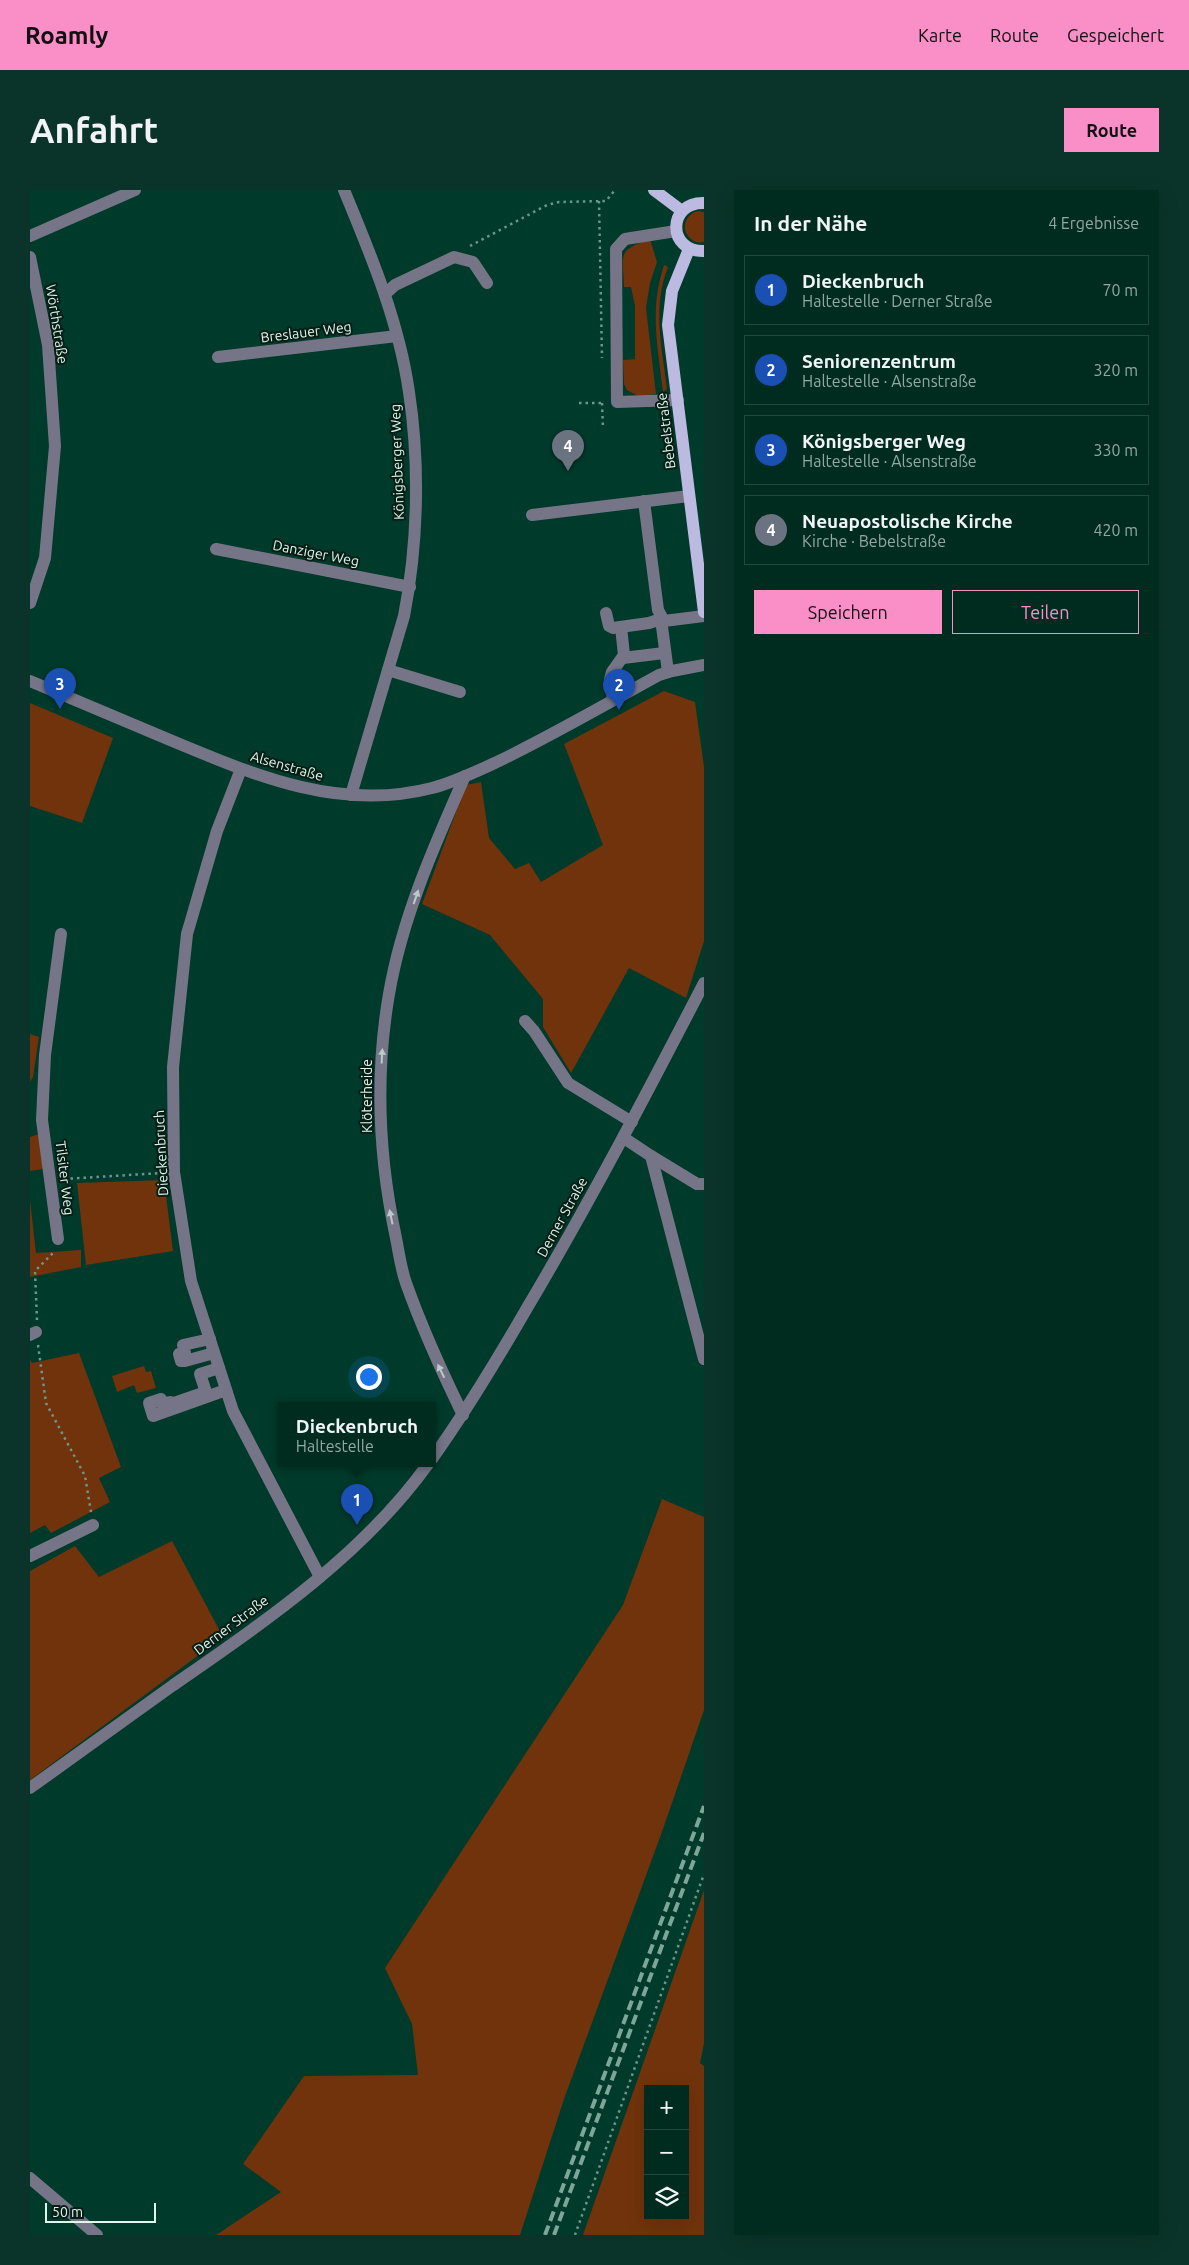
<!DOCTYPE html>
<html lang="de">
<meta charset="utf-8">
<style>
body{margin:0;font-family:Ubuntu,sans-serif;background:#0a3429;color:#f1f3f6}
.controls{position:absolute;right:15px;bottom:15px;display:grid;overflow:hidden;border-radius:0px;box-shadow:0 5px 20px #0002}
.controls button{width:45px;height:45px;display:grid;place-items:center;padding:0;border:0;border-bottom:1px solid #22483e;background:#002c20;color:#f1f3f6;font:25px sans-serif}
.scale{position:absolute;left:15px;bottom:12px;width:111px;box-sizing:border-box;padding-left:5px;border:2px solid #ddf7ec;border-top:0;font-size:14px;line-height:18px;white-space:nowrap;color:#ddf7ec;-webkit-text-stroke:4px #071d15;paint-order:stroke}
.you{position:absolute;left:338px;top:1186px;width:18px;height:18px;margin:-12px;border:4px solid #fff;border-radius:50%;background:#1a73e8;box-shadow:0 0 0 8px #1a73e833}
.badge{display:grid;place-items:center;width:32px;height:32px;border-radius:50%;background:#fa8fc8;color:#fff;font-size:16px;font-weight:700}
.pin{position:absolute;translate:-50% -41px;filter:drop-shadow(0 1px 2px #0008)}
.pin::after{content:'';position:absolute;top:26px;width:18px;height:15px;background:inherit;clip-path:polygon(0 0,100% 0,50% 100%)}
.popup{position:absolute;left:248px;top:1212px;width:158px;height:65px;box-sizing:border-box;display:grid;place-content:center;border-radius:0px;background:#002c20;filter:drop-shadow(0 1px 4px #0005);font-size:16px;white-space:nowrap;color:#95a7a5}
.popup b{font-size:19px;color:#f1f3f6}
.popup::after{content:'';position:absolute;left:50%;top:100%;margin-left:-10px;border:10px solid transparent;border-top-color:#002c20}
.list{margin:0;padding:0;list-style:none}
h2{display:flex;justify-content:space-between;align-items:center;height:65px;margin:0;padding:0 20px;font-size:21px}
h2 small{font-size:16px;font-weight:400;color:#95a7a5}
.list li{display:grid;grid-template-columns:32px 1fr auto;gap:15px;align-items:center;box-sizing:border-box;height:70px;margin:0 10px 10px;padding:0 10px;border:1px solid #22483e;border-radius:0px}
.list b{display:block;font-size:19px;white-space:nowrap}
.list p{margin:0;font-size:16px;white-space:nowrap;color:#95a7a5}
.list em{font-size:16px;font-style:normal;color:#95a7a5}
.actions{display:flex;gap:10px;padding:15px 20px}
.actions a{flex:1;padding:11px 0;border:1px solid #fa8fc8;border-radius:0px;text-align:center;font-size:18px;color:#fa8fc8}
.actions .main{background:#fa8fc8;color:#111}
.icon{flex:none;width:28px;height:28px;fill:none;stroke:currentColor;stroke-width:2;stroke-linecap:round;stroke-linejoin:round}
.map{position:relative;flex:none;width:674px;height:2045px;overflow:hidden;border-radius:0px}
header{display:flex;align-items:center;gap:30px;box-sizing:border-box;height:70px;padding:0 25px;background:#fa8fc8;color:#111}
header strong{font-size:24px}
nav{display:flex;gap:28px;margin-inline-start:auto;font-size:18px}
.intro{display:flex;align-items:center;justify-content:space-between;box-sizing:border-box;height:120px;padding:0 30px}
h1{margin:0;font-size:35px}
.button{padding:12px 22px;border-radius:0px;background:#fa8fc8;color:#111;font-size:18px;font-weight:700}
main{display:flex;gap:30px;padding:0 30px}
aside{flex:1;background:#002c20;border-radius:0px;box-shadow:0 5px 20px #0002}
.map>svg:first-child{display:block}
.green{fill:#71330b;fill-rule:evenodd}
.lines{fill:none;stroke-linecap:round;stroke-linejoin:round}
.path{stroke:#6c9689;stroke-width:2.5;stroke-dasharray:2.5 4;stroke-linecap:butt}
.minor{stroke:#767588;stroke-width:12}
.major{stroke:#bcbae0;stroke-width:12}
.rail{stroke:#7da598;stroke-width:4;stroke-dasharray:10 5;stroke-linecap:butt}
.oneway{fill:#b9cac9}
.labels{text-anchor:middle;stroke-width:4;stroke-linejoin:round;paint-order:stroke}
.street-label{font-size:14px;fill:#ddf7ec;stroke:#071d15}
</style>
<header>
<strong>Roamly</strong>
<nav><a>Karte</a><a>Route</a><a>Gespeichert</a></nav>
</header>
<div class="intro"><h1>Anfahrt</h1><a class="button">Route</a></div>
<main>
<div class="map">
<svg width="674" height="2045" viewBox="0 0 674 2045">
<rect width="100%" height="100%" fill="#003a2a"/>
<!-- green -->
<g class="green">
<path d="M 668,21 L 674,22 L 674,52 C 665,54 658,49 655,40 C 654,31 658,24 668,21 Z"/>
<path d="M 620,49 L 627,72 L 620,93 L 616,118 L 626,204 L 608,206 L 597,200 L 594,194 L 593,170 L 605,169 L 605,116 L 601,97 L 594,97 C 593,64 586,61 620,49 Z"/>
<path d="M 634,75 L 638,77 C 622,117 632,157 637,199 L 633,202 C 628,156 619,121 634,75 Z"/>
<path d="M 634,501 L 665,512 L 674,577 L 674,751 L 656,808 L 599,778 L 541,883 L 513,837 L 513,809 L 460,745 L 392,714 L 436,595 L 451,592 L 459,648 L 485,679 L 499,673 L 511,692 L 573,655 L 534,554 Z"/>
<path d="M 0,513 L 83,548 L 52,633 L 0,616 Z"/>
<path d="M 0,844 L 9,847 L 3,887 L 0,892 Z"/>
<path d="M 9,944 L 13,979 L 0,981 L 0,947 Z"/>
<path d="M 134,990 L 143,1061 L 56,1075 L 47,993 Z"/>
<path d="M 0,1010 L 6,1063 L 51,1060 L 51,1077 L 0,1087 Z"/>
<path d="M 49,1163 L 91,1277 L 69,1288 L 80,1312 L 21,1343 L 15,1335 L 0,1343 L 0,1170 L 2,1173 Z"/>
<path d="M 114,1176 L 116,1182 L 121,1181 L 126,1198 L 107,1203 L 104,1195 L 87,1202 L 82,1186 Z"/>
<path d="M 632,1309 L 674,1327 L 674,1520 L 633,1639 L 534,1909 L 490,2045 L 186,2045 L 251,2002 L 213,1974 L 274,1886 L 388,1885 L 382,1834 L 355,1778 L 593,1415 Z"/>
<path d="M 142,1351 L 193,1447 L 0,1590 L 0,1381 L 45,1356 L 69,1387 Z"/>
<path d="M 674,1700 L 674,1853 L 670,1873 L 674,1876 L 674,2045 L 553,2045 ZM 618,1899 L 655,1899 L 655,2026 L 618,2026 Z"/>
</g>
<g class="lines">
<!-- path -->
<g class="path">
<path d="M 569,11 L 572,168"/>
<path d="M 440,56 L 517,15 L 529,12 L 576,11 L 585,0"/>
<path d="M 549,213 L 573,213"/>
<path d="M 572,213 L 573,239"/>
<path d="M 34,989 L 131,983"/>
<path d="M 7,1130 L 5,1081 L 25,1061"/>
<path d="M 8,1155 L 16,1213 L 55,1286 L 61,1322"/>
<path d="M 545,2045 L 674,1684"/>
</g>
<!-- minor -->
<g class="minor">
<path d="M 314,0 C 341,65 369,132 379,202 C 390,275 388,354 374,426 L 321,605"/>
<path d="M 646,41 L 595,49 L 586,59 L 587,212 L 648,210"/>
<path d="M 0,46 L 105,0"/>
<path d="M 0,67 L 18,155 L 25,256 L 15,368 L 0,413"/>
<path d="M 355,104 L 365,95 L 424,67 L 443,72 L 457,93"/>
<path d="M 188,167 L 367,146"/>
<path d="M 614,311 L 628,420 L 634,431 L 674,426"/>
<path d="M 502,325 L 659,306"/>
<path d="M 186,359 L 380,397"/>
<path d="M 576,423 L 579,436 L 583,438 L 619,433 L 631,429 L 638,482"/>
<path d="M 593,468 L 634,463"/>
<path d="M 358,480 L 430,502"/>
<path d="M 0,491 C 47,511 93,530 140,550 C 224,585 309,622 402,598 C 425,592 447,581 469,571 C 523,545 576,514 629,485 L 642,481 L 674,475"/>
<path d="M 583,510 L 580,489 L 582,482 L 594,465 L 591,437"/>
<path d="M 211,579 L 187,641 L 157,744 L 143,877 L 144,982 L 161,1091 L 203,1221 L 290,1387"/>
<path d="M 495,831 L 504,841 L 538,893 L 602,932"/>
<path d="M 594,948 L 621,966 L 674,1169"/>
<path d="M 621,966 L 667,994 L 674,994"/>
<path d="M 28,1049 L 12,930 L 15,865 L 31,744"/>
<path d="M 0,1145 L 6,1142"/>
<path d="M 180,1149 L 153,1155 L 155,1163 L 149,1164 L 151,1171 L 155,1171 L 184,1163"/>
<path d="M 189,1178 L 170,1184 L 176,1202 L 141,1214 L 140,1212 L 132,1214 L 131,1209 L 119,1213 L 123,1226 L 196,1200"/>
<path d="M 433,1225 C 412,1182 392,1138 376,1093 C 371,1079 369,1063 366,1048 C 349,969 345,885 359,804 C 372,728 404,656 435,586"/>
<path d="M 402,1269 C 437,1220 467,1170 497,1118 C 560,1012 617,903 674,793"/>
<path d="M 0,1366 L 63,1335"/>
<path d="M 0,1598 C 48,1564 94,1530 142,1496 C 234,1432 332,1366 398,1274"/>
<path d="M 0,1988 L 67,2045"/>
</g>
<!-- major -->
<g class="major">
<path d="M 624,0 L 652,21"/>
<path d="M 674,13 C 637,12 637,62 674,61"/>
<path d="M 659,59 L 642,101 L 638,135 L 674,422"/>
</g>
<!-- rail -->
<g class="rail">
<path d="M 515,2045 L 674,1616"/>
<path d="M 524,2045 L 674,1643"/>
</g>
</g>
<!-- one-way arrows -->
<defs><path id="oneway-solid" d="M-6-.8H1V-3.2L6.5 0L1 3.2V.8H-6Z" transform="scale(1.25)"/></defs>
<g class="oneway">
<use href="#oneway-solid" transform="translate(386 707) rotate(-71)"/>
<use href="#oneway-solid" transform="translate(352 866) rotate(-87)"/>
<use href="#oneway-solid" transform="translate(361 1027) rotate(-102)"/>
<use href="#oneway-solid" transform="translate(411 1181) rotate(-116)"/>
</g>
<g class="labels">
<!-- street labels -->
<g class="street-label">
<text transform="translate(27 134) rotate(81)" y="5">Wörthstraße</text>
<text transform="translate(276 142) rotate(-7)" y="5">Breslauer Weg</text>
<text transform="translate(636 241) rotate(-97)" y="5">Bebelstraße</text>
<text transform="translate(367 272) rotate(-92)" y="5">Königsberger Weg</text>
<text transform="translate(286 363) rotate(11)" y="5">Danziger Weg</text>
<text transform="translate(257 576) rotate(16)" y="5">Alsenstraße</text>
<text transform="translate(337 906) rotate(-90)" y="5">Klöterheide</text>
<text transform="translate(131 963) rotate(-93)" y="5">Dieckenbruch</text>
<text transform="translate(35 988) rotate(83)" y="5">Tilsiter Weg</text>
<text transform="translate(532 1027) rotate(-61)" y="5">Derner Straße</text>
<text transform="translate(201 1435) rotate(-37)" y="5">Derner Straße</text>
</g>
</g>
</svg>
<div class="controls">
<button>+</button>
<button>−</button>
<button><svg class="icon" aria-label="layers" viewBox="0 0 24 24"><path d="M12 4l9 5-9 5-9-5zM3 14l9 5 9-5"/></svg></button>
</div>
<div class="scale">50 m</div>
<div class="you"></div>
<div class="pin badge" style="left:327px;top:1335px;background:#1a4fb4">1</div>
<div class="popup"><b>Dieckenbruch</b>Haltestelle</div>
<div class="pin badge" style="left:589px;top:520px;background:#1a4fb4">2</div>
<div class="pin badge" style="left:30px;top:519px;background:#1a4fb4">3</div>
<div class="pin badge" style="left:538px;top:281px;background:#6b7280">4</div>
</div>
<aside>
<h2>In der Nähe<small>4 Ergebnisse</small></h2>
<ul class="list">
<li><span class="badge" style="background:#1a4fb4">1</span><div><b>Dieckenbruch</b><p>Haltestelle · Derner Straße</p></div><em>70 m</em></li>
<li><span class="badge" style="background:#1a4fb4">2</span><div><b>Seniorenzentrum</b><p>Haltestelle · Alsenstraße</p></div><em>320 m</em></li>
<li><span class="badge" style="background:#1a4fb4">3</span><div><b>Königsberger Weg</b><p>Haltestelle · Alsenstraße</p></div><em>330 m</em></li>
<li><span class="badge" style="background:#6b7280">4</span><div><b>Neuapostolische Kirche</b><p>Kirche · Bebelstraße</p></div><em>420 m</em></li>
</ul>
<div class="actions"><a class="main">Speichern</a><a>Teilen</a></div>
</aside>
</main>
